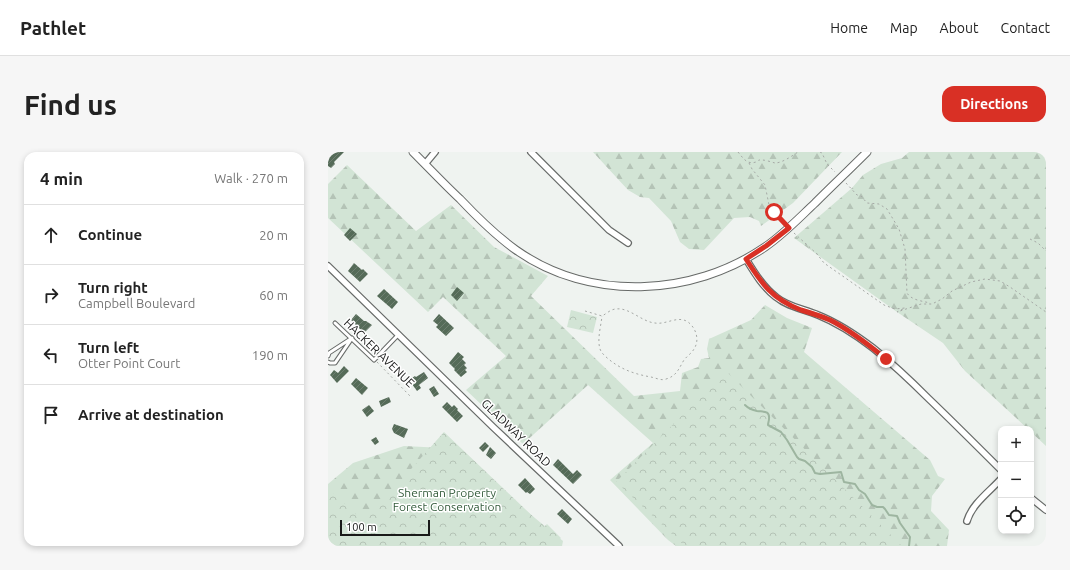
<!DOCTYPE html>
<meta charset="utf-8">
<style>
body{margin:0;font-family:Ubuntu,sans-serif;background:#f6f6f6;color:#222}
.controls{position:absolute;right:12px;bottom:12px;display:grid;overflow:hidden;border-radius:8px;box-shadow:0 2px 6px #0003}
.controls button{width:36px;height:36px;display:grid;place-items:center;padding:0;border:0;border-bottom:1px solid #e0e0e0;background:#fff;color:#222;font:20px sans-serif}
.scale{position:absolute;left:12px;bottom:10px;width:90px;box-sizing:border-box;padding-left:4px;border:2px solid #191a19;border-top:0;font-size:11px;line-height:14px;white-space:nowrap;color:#191a19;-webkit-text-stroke:3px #fff;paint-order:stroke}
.stop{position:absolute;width:12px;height:12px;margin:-9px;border:3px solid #d93025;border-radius:50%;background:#fff}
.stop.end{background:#d93025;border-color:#fff;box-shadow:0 1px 4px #0008}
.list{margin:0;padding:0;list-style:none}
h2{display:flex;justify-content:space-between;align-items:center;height:52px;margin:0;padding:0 16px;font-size:17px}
h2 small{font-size:13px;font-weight:400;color:#767676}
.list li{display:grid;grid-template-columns:26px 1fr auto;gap:12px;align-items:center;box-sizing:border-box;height:60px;padding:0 16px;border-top:1px solid #e0e0e0}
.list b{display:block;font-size:15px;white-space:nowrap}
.list p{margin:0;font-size:13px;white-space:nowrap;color:#767676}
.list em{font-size:13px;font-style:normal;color:#767676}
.icon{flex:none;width:22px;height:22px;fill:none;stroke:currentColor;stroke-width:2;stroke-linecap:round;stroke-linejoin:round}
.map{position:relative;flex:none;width:718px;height:394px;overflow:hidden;border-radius:12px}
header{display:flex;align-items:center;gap:24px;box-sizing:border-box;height:56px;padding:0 20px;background:#fff;border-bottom:1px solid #e0e0e0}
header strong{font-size:19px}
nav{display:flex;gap:22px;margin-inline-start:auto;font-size:14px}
.intro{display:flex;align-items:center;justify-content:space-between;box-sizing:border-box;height:96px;padding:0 24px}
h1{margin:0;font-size:28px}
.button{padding:10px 18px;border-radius:12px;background:#d93025;color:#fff;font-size:14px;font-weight:700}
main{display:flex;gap:24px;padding:0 24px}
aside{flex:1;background:#fff;border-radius:12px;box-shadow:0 2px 6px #0003}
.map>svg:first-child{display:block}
.forest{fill:url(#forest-firs)}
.park{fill:url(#park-crowns)}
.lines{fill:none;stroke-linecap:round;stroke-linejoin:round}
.stream{stroke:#9db5a0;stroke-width:2}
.building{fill:url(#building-hatch)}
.service-casing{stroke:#676a68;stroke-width:5}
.minor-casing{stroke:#676a68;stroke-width:8}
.tertiary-casing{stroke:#676a68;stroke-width:9}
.path{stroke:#a5a8a5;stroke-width:1;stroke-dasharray:2 3;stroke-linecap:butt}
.service{stroke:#fff;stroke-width:3}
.minor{stroke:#fff;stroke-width:5.5}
.tertiary{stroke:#fff;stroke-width:7}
.route{stroke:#d93025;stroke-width:5}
.labels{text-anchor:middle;stroke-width:3;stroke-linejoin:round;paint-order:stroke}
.street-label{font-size:12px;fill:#191a19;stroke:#fff}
.park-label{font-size:12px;fill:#335b3b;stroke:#fff}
</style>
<header>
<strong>Pathlet</strong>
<nav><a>Home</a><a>Map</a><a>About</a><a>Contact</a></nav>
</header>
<div class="intro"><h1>Find us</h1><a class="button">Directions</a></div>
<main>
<aside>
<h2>4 min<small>Walk · 270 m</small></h2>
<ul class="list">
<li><svg class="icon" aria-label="ahead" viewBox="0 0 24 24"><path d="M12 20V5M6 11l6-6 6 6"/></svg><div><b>Continue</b></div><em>20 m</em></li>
<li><svg class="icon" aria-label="right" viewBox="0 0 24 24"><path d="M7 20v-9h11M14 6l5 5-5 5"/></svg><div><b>Turn right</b><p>Campbell Boulevard</p></div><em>60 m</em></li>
<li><svg class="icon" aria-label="left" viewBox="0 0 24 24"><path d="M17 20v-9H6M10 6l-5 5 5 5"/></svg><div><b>Turn left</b><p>Otter Point Court</p></div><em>190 m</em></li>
<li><svg class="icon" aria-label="arrive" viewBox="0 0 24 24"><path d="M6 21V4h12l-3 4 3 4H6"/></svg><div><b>Arrive at destination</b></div></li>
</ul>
</aside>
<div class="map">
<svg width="718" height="394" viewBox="0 0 718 394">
<defs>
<pattern id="forest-firs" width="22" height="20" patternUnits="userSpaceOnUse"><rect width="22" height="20" fill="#d2e4d5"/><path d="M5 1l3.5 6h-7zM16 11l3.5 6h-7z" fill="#b4c3b6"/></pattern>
<pattern id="park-crowns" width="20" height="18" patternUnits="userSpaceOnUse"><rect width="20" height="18" fill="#d2e4d5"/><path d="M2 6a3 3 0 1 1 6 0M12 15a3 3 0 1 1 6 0" fill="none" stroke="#b4c3b6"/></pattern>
<pattern id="building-hatch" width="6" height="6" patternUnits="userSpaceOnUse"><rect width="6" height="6" fill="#556b58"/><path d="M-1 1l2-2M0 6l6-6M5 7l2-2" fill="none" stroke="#6e7f70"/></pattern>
</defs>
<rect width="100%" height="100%" fill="#eff3f0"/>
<!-- forest -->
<g class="forest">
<path d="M 265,0 L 514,0 L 465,51 L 433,74 L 431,69 L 422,65 L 406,66 L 376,98 L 361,97 L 352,90 L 343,69 L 321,46 L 312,45 L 300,38 Z"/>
<path d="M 581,0 L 718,0 L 718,294 L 703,280 L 703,277 L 700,277 L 637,219 L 615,191 L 569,160 L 466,86 L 524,36 L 535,23 L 553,12 L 574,6 Z"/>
<path d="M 19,13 L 88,79 L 123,53 L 166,95 L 220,124 L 203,144 L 306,244 L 352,239 L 354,221 L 370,215 L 373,207 L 381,206 L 379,197 L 381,187 L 423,168 L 437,153 L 459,166 L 484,176 L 476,200 L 602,308 L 610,324 L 617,327 L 604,344 L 603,359 L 621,378 L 619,394 L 348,394 L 340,388 L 282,328 L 325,291 L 260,233 L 195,292 L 138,238 L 178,204 L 115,145 L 100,160 L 0,66 L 0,32 Z"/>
<path d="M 76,294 L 116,296 L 191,353 L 235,389 L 234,394 L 0,394 L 0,332 L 25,311 Z"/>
</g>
<!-- park -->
<g class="park">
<path d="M 243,158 L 269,165 L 265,181 L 239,175 Z"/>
<path d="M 398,219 L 574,394 L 357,394 L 288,330 Z"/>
<path d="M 116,280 L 216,375 L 219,372 L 233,386 L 225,394 L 0,394 L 0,336 L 36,370 Z"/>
</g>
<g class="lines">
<!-- stream -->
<path class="stream" d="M 417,253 C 420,256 424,258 429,259 C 435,260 442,258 441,267 C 441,269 440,271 440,273 L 453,280 L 459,288 L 469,305 L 471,307 L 477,309 L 484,315 L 487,321 L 492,322 L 513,320 L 516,330 L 527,332 L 531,338 L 537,342 L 544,353 L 549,355 L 555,355 L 557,357 L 561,363 L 569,364 L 572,371 L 582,385 L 581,394"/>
</g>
<!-- building -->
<g class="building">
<path d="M 0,0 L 16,0 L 6,10 L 7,12 L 3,16 L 0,14 Z"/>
<path d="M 22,76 L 29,82 L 22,89 L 16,83 Z"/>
<path d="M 26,111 L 34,118 L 35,117 L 40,122 L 32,130 L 20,119 Z"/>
<path d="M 129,135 L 136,141 L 129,149 L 123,143 Z"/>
<path d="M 56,137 L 70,150 L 64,157 L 49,144 Z"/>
<path d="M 28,162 L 36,169 L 38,169 L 44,173 L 36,181 L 23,168 Z"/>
<path d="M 111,162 L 126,176 L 118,184 L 108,175 L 110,173 L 105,169 Z"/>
<path d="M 130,200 L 136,205 L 134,207 L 138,211 L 136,213 L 139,216 L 137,218 L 139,220 L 133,225 L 126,218 L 127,217 L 121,211 Z"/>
<path d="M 16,214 L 21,219 L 9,231 L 2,223 L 6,218 L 10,221 Z"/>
<path d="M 96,220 L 100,226 L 91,233 L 93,236 L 89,239 L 81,228 L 87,224 L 88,225 Z"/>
<path d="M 28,226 L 40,236 L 34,243 L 23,232 Z"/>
<path d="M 106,234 L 111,242 L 106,245 L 101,237 Z"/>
<path d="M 61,245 L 63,250 L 53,255 L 51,249 Z"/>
<path d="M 119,250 L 124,255 L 126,253 L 130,257 L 129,258 L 135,264 L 129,270 L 114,255 Z"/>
<path d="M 41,253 L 46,259 L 39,265 L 34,258 Z"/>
<path d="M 66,272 L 80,277 L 76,286 L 66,281 L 64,277 Z"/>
<path d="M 48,285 L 51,290 L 47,293 L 43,288 Z"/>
<path d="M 157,290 L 161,294 L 155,300 L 151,296 Z"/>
<path d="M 162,295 L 168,301 L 163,307 L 158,303 Z"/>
<path d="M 230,307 L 245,322 L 249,318 L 254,323 L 245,332 L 225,313 Z"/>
<path d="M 197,326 L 207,337 L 202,342 L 199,340 L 198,341 L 190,333 Z"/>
<path d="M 234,357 L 244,367 L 240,372 L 229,362 Z"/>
</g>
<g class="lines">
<defs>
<g id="service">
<path d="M 7,171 L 46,208 L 71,182"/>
<path d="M 0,204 L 1,201 L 24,186 L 7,211 L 2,211 L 0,210"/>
</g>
<g id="minor">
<path d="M 203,0 L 281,78 L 300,91"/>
<path d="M 97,12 L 107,0"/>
<path d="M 418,107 C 426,120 435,135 448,145 C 460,155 476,157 490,163 C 510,171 528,183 545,196 C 565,212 583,229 601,247 C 625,270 649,294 673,318"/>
<path d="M 0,114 L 165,275 L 291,394"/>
<path d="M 703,346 L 718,358"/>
<path d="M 639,369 C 644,352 661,340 673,327"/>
</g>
<path id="tertiary" d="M 85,0 C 101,16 116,32 132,47 C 149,65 167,83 188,98 C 262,150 364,145 437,95 C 456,82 471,66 487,51 C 504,34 522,17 539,0"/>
</defs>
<!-- service casing -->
<use href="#service" class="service-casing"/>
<!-- minor casing -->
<use href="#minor" class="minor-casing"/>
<!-- tertiary casing -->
<use href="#tertiary" class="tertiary-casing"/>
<!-- path -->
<g class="path">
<path d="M 410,0 C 415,6 419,13 428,10 C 433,8 428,8 434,8 C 438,8 443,10 447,11 C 454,11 464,4 470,0"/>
<path d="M 492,0 L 494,1 L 499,12 L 507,20"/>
<path d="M 421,11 L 424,17 L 437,33 L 441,53 L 457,71"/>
<path d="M 518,31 L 529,43 L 533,44 L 539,51 L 551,52 L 559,57 L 571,77 L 577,97 L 579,141 C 583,148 594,149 602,151"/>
<path d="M 466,81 L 489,102 L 496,111 L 556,153 L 567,157 L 577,156 L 569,160 L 593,152 L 604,152 L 614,147 L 624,139 L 643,130 L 657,127 L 672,129 L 682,135 L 718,160"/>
<path d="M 702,87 L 710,91 L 718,99"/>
<path d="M 257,159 L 274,164 C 278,162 283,157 288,157 C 301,155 314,170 327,171 C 338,173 350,163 360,170 C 368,176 372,188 366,197 C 364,201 359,204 356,208 C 351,216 349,224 338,227 C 334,229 328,226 323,225 C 306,222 291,217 277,204 C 275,202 273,200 272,197 C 269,187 273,174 274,164"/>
<path d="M 49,210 L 82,244"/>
</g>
<!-- service -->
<use href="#service" class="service"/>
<!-- minor -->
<use href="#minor" class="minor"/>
<!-- tertiary -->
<use href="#tertiary" class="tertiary"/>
</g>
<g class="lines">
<!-- route -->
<path class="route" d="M 446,60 L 461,76 L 438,94 L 418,107 C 434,132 444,147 473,158 C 483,161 493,164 502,168 C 522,178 541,193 558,207"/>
</g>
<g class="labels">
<!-- street labels -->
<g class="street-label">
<text transform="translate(51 201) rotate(44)" y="4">HACKER AVENUE</text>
<text transform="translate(188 281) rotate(44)" y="4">GLADWAY ROAD</text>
</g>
<!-- park labels -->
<g class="park-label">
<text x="119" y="345">Sherman Property<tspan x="119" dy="14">Forest Conservation</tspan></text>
</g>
</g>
</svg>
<div class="controls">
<button>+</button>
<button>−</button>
<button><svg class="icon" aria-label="locate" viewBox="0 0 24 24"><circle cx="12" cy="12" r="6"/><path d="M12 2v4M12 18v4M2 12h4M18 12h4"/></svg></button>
</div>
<div class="scale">100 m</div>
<div class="stop" style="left:446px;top:60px"></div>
<div class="stop end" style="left:558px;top:207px"></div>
</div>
</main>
